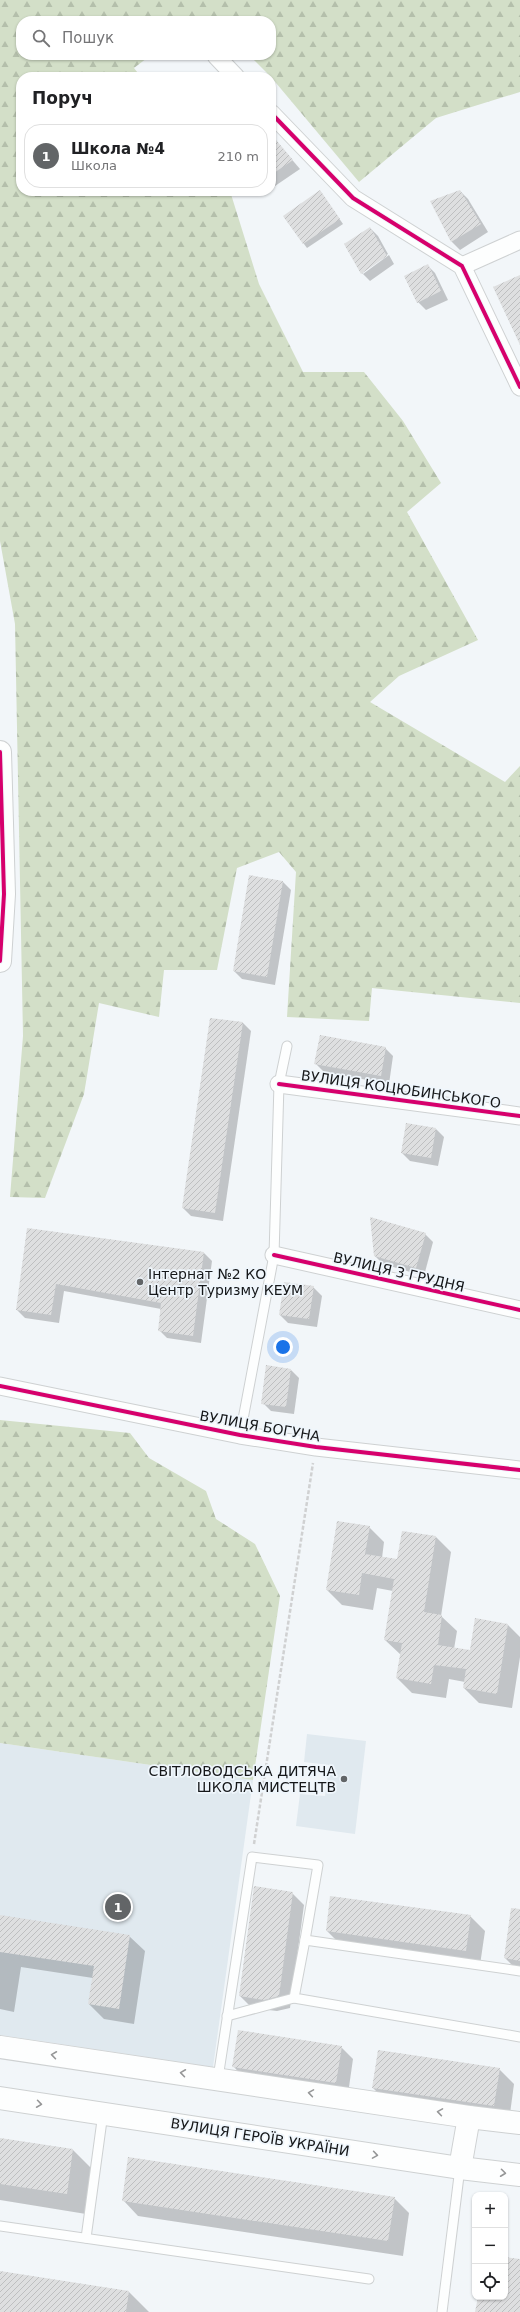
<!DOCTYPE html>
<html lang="uk">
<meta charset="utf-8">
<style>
body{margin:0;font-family:"DejaVu Sans",sans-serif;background:#f2f2f2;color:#202124}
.controls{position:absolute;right:12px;bottom:12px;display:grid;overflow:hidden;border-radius:8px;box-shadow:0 1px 3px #0004}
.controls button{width:36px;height:36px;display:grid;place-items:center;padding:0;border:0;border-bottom:1px solid #e0e0e0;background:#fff;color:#202124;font:20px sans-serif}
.you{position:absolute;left:283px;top:1347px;width:14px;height:14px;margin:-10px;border:3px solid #fff;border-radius:50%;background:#1a73e8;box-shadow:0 0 0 6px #1a73e833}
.badge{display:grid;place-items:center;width:26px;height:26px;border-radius:50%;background:#626567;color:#fff;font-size:13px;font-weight:700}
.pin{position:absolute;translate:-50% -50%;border:2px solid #fff;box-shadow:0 1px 4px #0006}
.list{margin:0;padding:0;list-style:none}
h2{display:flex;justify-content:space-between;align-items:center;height:52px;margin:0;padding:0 16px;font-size:17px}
h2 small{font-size:13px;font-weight:400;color:#757577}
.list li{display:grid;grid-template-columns:26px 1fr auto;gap:12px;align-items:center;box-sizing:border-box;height:64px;margin:0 8px 8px;padding:0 8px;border:1px solid #e0e0e0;border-radius:16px}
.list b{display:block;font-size:15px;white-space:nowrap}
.list p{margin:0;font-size:13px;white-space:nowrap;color:#757577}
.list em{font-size:13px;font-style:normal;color:#757577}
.icon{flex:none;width:22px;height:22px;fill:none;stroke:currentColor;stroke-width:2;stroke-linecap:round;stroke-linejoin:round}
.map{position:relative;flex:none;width:520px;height:2312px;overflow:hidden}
.search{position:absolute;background:#fff;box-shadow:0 1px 3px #0004;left:16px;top:16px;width:260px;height:44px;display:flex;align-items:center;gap:10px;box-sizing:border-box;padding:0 14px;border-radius:16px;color:#757577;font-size:15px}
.panel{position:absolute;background:#fff;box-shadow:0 1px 3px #0004;left:16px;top:72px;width:260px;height:124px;border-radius:16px}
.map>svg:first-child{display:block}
.built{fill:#e0e9ef}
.forest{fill:url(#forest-firs)}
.shadow{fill:#0003}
.building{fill:url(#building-hatch)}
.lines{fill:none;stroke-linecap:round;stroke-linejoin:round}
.lane-casing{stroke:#ced1d2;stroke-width:11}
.street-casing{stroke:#ced1d2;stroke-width:19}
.secondary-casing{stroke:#ced1d2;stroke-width:24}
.path{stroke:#d0d1d2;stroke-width:2.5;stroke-dasharray:4 2;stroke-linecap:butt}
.lane{stroke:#fdfefe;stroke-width:9}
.street{stroke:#fdfefe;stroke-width:17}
.secondary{stroke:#fdfefe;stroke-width:22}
.cycleway-casing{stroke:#eff6fc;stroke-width:6}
.cycleway{stroke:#d6006c;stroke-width:4}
.oneway{stroke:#959697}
.poi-dot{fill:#626567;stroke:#eff6fc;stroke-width:1.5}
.labels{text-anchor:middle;stroke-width:3.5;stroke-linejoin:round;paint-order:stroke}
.street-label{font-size:14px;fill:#151719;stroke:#eff6fc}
.poi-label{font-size:14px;fill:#151719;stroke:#eff6fc;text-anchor:start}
</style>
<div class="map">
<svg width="520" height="2312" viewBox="0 0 520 2312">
<defs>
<pattern id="forest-firs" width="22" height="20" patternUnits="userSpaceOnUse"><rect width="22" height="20" fill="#d3dfc8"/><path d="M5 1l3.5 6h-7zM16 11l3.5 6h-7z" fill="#b4bfab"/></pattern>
<pattern id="building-hatch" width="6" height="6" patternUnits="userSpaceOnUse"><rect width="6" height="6" fill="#dedfe0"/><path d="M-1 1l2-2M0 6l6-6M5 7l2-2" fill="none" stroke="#bebfc0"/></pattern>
</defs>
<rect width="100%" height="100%" fill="#f2f6f9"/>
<!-- built -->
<g class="built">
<path d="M 307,1734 L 366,1741 L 355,1834 L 296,1826 L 300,1794 L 325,1796 L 329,1765 L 304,1762 Z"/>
<path d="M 0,1743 L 253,1780 L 213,2067 L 0,2035 Z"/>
</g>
<!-- forest -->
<g class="forest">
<path d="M 0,0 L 520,0 L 520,92 L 436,118 L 359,182 L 271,77 L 249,55 L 271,55 L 271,21 L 21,21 L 21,55 L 151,55 L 134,68 L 141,77 L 21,77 L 21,191 L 230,191 L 259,284 L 303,372 L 364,372 L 403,421 L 441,483 L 407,512 L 478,640 L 399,676 L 370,702 L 505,782 L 520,766 L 520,1003 L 372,988 L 369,1021 L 287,1017 L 296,872 L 279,852 L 237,868 L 217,970 L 164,970 L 159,1017 L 99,1003 L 84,1094 L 45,1198 L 10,1197 L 23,1036 L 15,624 L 0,541 Z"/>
<path d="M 0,1420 L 130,1433 L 149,1458 L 206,1491 L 216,1519 L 255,1544 L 280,1596 L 253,1780 L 0,1743 Z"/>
</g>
<!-- shadow -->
<g class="shadow">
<path d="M 271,135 L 300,169 L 275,186 L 271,182 Z"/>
<path d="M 320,191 L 343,224 L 307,248 L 284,217 Z"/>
<path d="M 460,191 L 468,199 L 488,232 L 460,250 L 452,242 L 432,202 Z"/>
<path d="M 370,228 L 378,236 L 388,254 L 363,271 L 363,274 L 389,255 L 394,264 L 370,281 L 362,273 Z"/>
<path d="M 427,265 L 435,273 L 448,300 L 426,310 L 418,302 Z"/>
<path d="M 250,876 L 283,882 L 291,890 L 275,985 L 242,979 L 234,971 Z"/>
<path d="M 211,1019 L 243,1023 L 251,1031 L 223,1221 L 191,1216 L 183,1208 Z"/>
<path d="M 385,1048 L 393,1056 L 389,1084 L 324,1072 L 316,1064 Z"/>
<path d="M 436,1129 L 444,1137 L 438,1166 L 410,1161 L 402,1153 Z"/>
<path d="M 28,1229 L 204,1253 L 212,1261 L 201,1343 L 167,1338 L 159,1330 L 161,1309 L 64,1291 L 59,1323 L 25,1318 L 17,1310 Z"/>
<path d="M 425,1234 L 433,1242 L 424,1276 L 383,1264 L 375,1256 Z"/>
<path d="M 313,1287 L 322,1296 L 317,1327 L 288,1323 L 280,1315 Z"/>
<path d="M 291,1370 L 299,1378 L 294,1414 L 271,1411 L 263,1403 Z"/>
<path d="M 369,1527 L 384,1542 L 382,1558 L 398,1561 L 436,1537 L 451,1552 L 441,1616 L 457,1631 L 454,1649 L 470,1651 L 508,1625 L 520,1637 L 520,1657 L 512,1708 L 479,1703 L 464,1688 L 465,1682 L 449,1679 L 446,1698 L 412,1693 L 397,1678 L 401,1655 L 385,1640 L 393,1591 L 377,1588 L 373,1610 L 342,1605 L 327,1590 Z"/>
<path d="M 292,1893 L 304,1905 L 290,2008 L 277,2011 L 252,2008 L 240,1996 Z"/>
<path d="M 0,1916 L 129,1936 L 145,1951 L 134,2024 L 104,2019 L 89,2004 L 93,1978 L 21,1967 L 14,2012 L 0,2009 Z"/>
<path d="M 470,1916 L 485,1931 L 480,1965 L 342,1946 L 327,1931 Z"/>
<path d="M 520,1930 L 520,1970 L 517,1970 L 505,1958 Z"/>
<path d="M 341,2047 L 353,2059 L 348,2094 L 245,2079 L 234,2067 Z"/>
<path d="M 499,2069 L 514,2084 L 509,2121 L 388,2103 L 373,2088 Z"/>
<path d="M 0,2139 L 73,2150 L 93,2170 L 86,2214 L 0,2200 Z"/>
<path d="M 394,2198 L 409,2213 L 403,2256 L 138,2216 L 123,2200 Z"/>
<path d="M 0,2272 L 129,2292 L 149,2312 L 0,2312 Z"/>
</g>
<!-- building -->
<g class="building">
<path d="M 271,134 L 293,160 L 271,175 Z"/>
<path d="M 320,190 L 340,219 L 303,244 L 283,216 Z"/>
<path d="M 460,190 L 481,224 L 451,242 L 430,201 Z"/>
<path d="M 370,227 L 387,256 L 361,274 L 344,244 Z"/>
<path d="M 428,264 L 441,291 L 417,303 L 404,276 Z"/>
<path d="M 520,275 L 520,345 L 493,287 Z"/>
<path d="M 249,875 L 283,881 L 267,977 L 233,971 Z"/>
<path d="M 210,1018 L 243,1022 L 215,1213 L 182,1208 Z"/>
<path d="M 320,1035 L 386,1047 L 381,1076 L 314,1064 Z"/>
<path d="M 406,1123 L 436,1128 L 431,1158 L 401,1153 Z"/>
<path d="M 370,1217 L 426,1233 L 416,1268 L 374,1256 Z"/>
<path d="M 27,1228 L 204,1252 L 193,1336 L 158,1331 L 161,1303 L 56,1284 L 51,1315 L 16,1310 Z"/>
<path d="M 284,1282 L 314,1286 L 309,1319 L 279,1315 Z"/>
<path d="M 266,1365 L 291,1369 L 286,1407 L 261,1404 Z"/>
<path d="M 337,1521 L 370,1526 L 365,1554 L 397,1559 L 402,1531 L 436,1536 L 424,1612 L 442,1615 L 438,1645 L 470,1650 L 475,1618 L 508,1624 L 497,1694 L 463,1688 L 466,1669 L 434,1665 L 431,1684 L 396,1678 L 402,1643 L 384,1640 L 394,1579 L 362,1573 L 359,1595 L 326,1590 Z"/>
<path d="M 254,1886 L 293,1892 L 279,1996 L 264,2000 L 239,1996 Z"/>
<path d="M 330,1896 L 471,1915 L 466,1951 L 326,1931 Z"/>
<path d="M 511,1908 L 520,1909 L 520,1961 L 504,1958 Z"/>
<path d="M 0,1915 L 130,1935 L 119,2009 L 88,2004 L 94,1966 L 0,1952 Z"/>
<path d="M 238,2030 L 342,2046 L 336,2083 L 232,2067 Z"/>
<path d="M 378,2050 L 500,2068 L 494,2106 L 372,2088 Z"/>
<path d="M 0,2138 L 73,2149 L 67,2194 L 0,2184 Z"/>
<path d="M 128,2157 L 395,2197 L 388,2241 L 122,2201 Z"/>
<path d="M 505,2257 L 520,2259 L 520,2312 L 475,2312 L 478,2297 L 505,2297 Z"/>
<path d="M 0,2271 L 129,2291 L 126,2312 L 0,2312 Z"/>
</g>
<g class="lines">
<defs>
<g id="lane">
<path d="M 240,1435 L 274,1255 L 279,1084 L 287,1046"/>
<path d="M 520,1971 L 305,1940 L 294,1998 L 520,2037"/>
<path d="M 227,2016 L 294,1998"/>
<path d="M 218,2078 L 252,1857 L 318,1865 L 305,1940"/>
<path d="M 0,2226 L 369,2279"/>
<path d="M 86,2238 L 103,2113"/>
<path d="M 442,2312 L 460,2168"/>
</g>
<g id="street">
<path d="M 216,56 L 236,77"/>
<path d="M 271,113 L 353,198 L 462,266 L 520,387"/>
<path d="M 462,266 L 520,240"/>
<path d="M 279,1084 L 520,1116"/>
<path d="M 274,1255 L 520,1310"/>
<path d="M 0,1386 L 240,1435 L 316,1447 L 520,1470"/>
</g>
<g id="secondary">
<path d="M 0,752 L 4,894 L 0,961"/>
<path d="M 0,2047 L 469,2117 L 520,2123"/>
<path d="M 0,2098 L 460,2168 L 520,2175"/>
<path d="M 460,2168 L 469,2117"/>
</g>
</defs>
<!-- lane casing -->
<use href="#lane" class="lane-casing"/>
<!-- street casing -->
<use href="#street" class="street-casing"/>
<!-- secondary casing -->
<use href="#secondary" class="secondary-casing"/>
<!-- path -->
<path class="path" d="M 254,1844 L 313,1463"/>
<!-- lane -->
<use href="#lane" class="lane"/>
<!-- street -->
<use href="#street" class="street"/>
<!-- secondary -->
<use href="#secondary" class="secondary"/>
<defs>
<g id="cycleway">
<path d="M 271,113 L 353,198 L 462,266 L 520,387"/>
<path d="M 0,752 L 4,894 L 0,961"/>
<path d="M 279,1084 L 520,1116"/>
<path d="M 274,1255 L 520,1310"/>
<path d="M 0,1386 L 240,1435 L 316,1447 L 520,1470"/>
</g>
</defs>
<!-- cycleway casing -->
<use href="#cycleway" class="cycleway-casing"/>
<!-- cycleway -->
<use href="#cycleway" class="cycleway"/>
</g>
<!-- one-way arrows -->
<defs><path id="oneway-chevron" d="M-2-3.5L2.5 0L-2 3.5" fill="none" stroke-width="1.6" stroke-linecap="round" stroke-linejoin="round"/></defs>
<g class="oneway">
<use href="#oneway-chevron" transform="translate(54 2055) rotate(-172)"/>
<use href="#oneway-chevron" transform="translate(183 2073) rotate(-172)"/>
<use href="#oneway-chevron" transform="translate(311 2093) rotate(-171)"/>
<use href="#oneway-chevron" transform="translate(39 2104) rotate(8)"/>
<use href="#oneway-chevron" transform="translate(440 2112) rotate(-171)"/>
<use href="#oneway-chevron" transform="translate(375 2155) rotate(9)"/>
<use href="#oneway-chevron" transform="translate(503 2173) rotate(7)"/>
</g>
<!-- markers -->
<g class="poi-dot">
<circle cx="140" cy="1282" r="4"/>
<circle cx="344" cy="1779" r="4"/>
</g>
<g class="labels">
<!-- street labels -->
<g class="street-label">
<text transform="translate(401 1089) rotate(8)" y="5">ВУЛИЦЯ КОЦЮБИНСЬКОГО</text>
<text transform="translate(399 1272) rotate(13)" y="5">ВУЛИЦЯ 3 ГРУДНЯ</text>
<text transform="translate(260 1426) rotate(10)" y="5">ВУЛИЦЯ БОГУНА</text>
<text transform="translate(260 2137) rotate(9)" y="5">ВУЛИЦЯ ГЕРОЇВ УКРАЇНИ</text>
</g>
<!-- poi labels -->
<g class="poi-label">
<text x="148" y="1279">Інтернат №2 КО<tspan x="148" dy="16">Центр Туризму КЕУМ</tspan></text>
<text x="336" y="1776" text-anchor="end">СВІТЛОВОДСЬКА ДИТЯЧА<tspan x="336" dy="16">ШКОЛА МИСТЕЦТВ</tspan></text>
</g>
</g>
</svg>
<div class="controls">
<button>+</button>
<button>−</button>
<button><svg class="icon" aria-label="locate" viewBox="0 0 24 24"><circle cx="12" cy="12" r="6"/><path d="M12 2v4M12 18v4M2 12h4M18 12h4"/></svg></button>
</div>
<div class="you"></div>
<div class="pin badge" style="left:118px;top:1907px">1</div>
<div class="search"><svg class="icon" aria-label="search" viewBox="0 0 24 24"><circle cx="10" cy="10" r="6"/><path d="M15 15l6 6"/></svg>Пошук</div>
<section class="panel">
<h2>Поруч<small></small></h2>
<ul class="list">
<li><span class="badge">1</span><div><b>Школа №4</b><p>Школа</p></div><em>210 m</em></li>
</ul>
</section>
</div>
